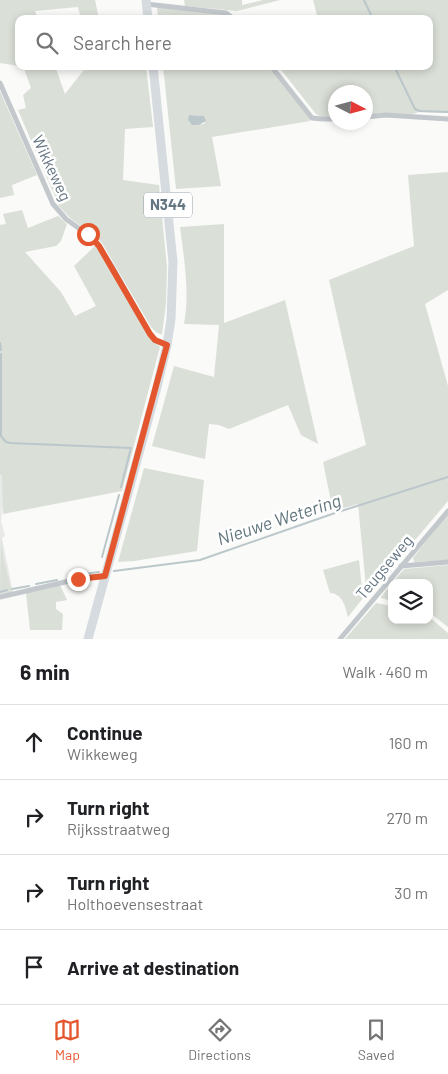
<!DOCTYPE html>
<meta charset="utf-8">
<style>
body{margin:0;font-family:Barlow,sans-serif;background:#f6f6f6;color:#202124}
.controls{position:absolute;right:15px;bottom:15px;display:grid;overflow:hidden;border-radius:10px;box-shadow:0 2px 8px #0003}
.controls button{width:45px;height:45px;display:grid;place-items:center;padding:0;border:0;border-bottom:1px solid #e0e0e0;background:#fff;color:#202124;font:25px sans-serif}
.compass{position:absolute;left:328px;top:85px;width:45px;height:45px;border-radius:50%;background:#fff;box-shadow:0 2px 8px #0003;rotate:96deg}
.stop{position:absolute;width:15px;height:15px;margin:-11px;border:4px solid #e4572e;border-radius:50%;background:#fff}
.stop.end{background:#e4572e;border-color:#fff;box-shadow:0 1px 5px #0008}
.list{margin:0;padding:0;list-style:none}
h2{display:flex;justify-content:space-between;align-items:center;height:65px;margin:0;padding:0 20px;font-size:21px}
h2 small{font-size:16px;font-weight:400;color:#757577}
.list li{display:grid;grid-template-columns:32px 1fr auto;gap:15px;align-items:center;box-sizing:border-box;height:75px;padding:0 20px;border-top:1px solid #e0e0e0}
.list b{display:block;font-size:19px;white-space:nowrap}
.list p{margin:0;font-size:16px;white-space:nowrap;color:#757577}
.list em{font-size:16px;font-style:normal;color:#757577}
.icon{flex:none;width:28px;height:28px;fill:none;stroke:currentColor;stroke-width:2;stroke-linecap:round;stroke-linejoin:round}
.map{position:relative;flex:none;width:448px;height:639px;overflow:hidden}
.search{position:absolute;background:#fff;box-shadow:0 2px 8px #0003;left:15px;right:15px;top:15px;height:55px;display:flex;align-items:center;gap:12px;box-sizing:border-box;padding:0 18px;border-radius:10px;color:#757577;font-size:19px}
.sheet{height:365px;background:#fff}
nav{display:flex;justify-content:space-around;align-items:center;box-sizing:border-box;height:70px;border-top:1px solid #e0e0e0;background:#fff;font-size:14px;color:#757577}
nav a{display:grid;justify-items:center;gap:2px}
nav .on{color:#e4572e}
.map>svg:first-child{display:block}
.built{fill:#e8e9e9}
.green{fill:#dadfd7;fill-rule:evenodd}
.water{fill:#bbc7cb}
.lines{fill:none;stroke-linecap:round;stroke-linejoin:round}
.stream{stroke:#bbc7cb;stroke-width:2}
.minor{stroke:#c3c8cc;stroke-width:5}
.primary{stroke:#d6dbdf;stroke-width:9}
.route{stroke:#e4572e;stroke-width:6}
.labels{text-anchor:middle;stroke-width:5;stroke-linejoin:round;paint-order:stroke}
.shield{fill:#fff;stroke:#939fa8;stroke-width:1}
.shield-label{font-size:15px;font-weight:bold;fill:#657683}
.street-label{font-size:16px;fill:#657683;stroke:#fff}
.water-label{font-size:18px;font-style:italic;fill:#60757c;stroke:#fff}
</style>
<div class="map">
<svg width="448" height="639" viewBox="0 0 448 639">
<rect width="100%" height="100%" fill="#fafaf8"/>
<!-- built -->
<path class="built" d="M 3,473 L 3,505 L 1,521 L 5,536 L 2,538 L 13,592 L 0,596 L 0,474 Z"/>
<!-- green -->
<g class="green">
<path d="M 0,0 L 95,0 L 99,19 L 81,19 L 78,7 L 35,11 L 38,19 L 19,19 L 19,66 L 0,63 Z"/>
<path d="M 184,0 L 242,0 L 242,5 L 263,0 L 280,0 L 237,11 L 185,6 Z"/>
<path d="M 313,0 L 448,0 L 448,113 L 419,112 L 413,114 L 366,114 L 366,92 L 336,92 L 335,116 L 321,117 L 316,114 L 278,66 L 429,66 L 429,19 L 318,19 Z"/>
<path d="M 157,7 L 224,15 L 232,19 L 158,19 Z"/>
<path d="M 23,66 L 55,66 L 65,94 L 87,66 L 146,66 L 153,127 L 125,129 L 123,180 L 159,185 L 167,268 L 166,303 L 162,335 L 156,332 L 151,327 L 102,243 L 96,237 L 70,218 L 59,206 L 18,110 L 26,108 L 23,95 L 31,88 Z"/>
<path d="M 163,66 L 272,66 L 309,114 L 310,121 L 212,137 L 221,186 L 176,189 ZM 193,115 L 202,116 L 205,123 C 199,126 194,126 189,122 Z"/>
<path d="M 0,91 L 37,175 L 12,185 L 14,195 L 0,198 Z"/>
<path d="M 448,172 L 448,290 L 425,304 L 448,386 L 448,501 L 367,597 L 358,504 L 333,511 L 323,462 L 366,445 L 329,280 L 414,246 L 408,175 Z"/>
<path d="M 22,210 L 28,228 L 58,216 L 67,224 L 61,241 L 56,246 L 25,252 L 61,292 L 75,316 L 96,306 L 74,266 L 96,245 L 148,334 L 160,347 L 122,491 L 3,514 L 2,475 L 0,475 L 0,225 L 6,224 L 3,214 Z"/>
<path d="M 224,224 L 224,323 L 285,300 L 318,444 L 301,435 L 288,405 L 229,429 L 219,425 L 209,424 L 205,459 L 152,446 L 174,366 L 214,377 L 219,325 L 184,324 C 190,292 184,259 180,227 Z"/>
<path d="M 144,468 L 204,480 L 197,551 L 134,561 L 118,562 Z"/>
<path d="M 448,513 L 448,560 L 414,562 L 413,558 Z"/>
<path d="M 1,537 L 4,560 L 12,592 L 0,594 Z"/>
<path d="M 359,560 L 363,598 L 348,617 C 345,606 343,594 330,593 L 323,570 Z"/>
<path d="M 448,565 L 448,627 L 429,612 L 429,583 L 392,583 L 404,569 Z"/>
<path d="M 392,583 L 392,601 L 381,598 L 381,597 Z"/>
<path d="M 60,585 L 67,600 L 56,602 L 56,609 L 63,614 L 62,630 L 30,630 L 26,593 Z"/>
<path d="M 376,603 L 392,606 L 392,620 L 429,620 L 429,617 L 448,633 L 448,639 L 345,639 Z"/>
</g>
<!-- water -->
<path class="water" d="M 189,115 L 204,116 L 206,121 L 199,125 L 192,125 L 188,120 Z"/>
<g class="lines">
<!-- stream -->
<g class="stream">
<path d="M 364,0 L 373,19"/>
<path d="M 394,66 L 415,109 L 420,111 L 448,112"/>
<path d="M 0,343 L 1,350"/>
<path d="M 1,354 L 1,436 L 6,442 L 10,443 L 131,448 L 121,487"/>
<path d="M 102,557 L 119,495"/>
<path d="M 114,571 L 200,560 L 335,513 L 448,477"/>
<path d="M 84,574 L 99,572"/>
<path d="M 36,584 L 57,580"/>
<path d="M 12,589 L 29,586"/>
<path d="M 0,592 L 7,590"/>
</g>
<!-- minor -->
<g class="minor">
<path d="M 146,4 L 226,13 L 234,19"/>
<path d="M 271,66 L 312,118 L 322,119 L 336,119"/>
<path d="M 0,83 L 53,204 L 66,219 L 95,240 L 113,268 L 150,334 L 155,340 L 167,345"/>
<path d="M 366,117 L 386,115 L 448,119"/>
<path d="M 401,566 L 448,562"/>
<path d="M 0,597 L 78,579 L 105,576"/>
<path d="M 340,639 L 448,511"/>
</g>
<!-- primary -->
<g class="primary">
<path d="M 146,0 L 148,19"/>
<path d="M 88,639 L 156,391 L 167,345 L 171,319 L 173,262 L 153,66"/>
</g>
</g>
<g class="lines">
<!-- route -->
<path class="route" d="M 78,579 L 105,576 L 167,345 L 155,340 L 150,334 L 99,246 L 88,234"/>
</g>
<g class="labels">
<!-- shield labels -->
<rect class="shield" x="144" y="192.5" width="48" height="25" rx="4"/>
<g class="shield-label">
<text x="168" y="210">N344</text>
</g>
<!-- street labels -->
<g class="street-label">
<text transform="translate(52 168) rotate(65)" y="6">Wikkeweg</text>
<text transform="translate(384 567) rotate(-50)" y="6">Teugseweg</text>
</g>
<!-- water labels -->
<g class="water-label">
<text transform="translate(279 520) rotate(-18)" y="6">Nieuwe Wetering</text>
</g>
</g>
</svg>
<div class="controls">
<button><svg class="icon" aria-label="layers" viewBox="0 0 24 24"><path d="M12 4l9 5-9 5-9-5zM3 14l9 5 9-5"/></svg></button>
</div>
<svg class="compass" viewBox="-18 -18 36 36"><path d="M0-13l5 13h-10z" fill="#e53935"/><path d="M0 13l5-13h-10z" fill="#757577"/></svg>
<div class="stop" style="left:88px;top:234px"></div>
<div class="stop end" style="left:78px;top:579px"></div>
<div class="search"><svg class="icon" aria-label="search" viewBox="0 0 24 24"><circle cx="10" cy="10" r="6"/><path d="M15 15l6 6"/></svg>Search here</div>
</div>
<section class="sheet">
<h2>6 min<small>Walk · 460 m</small></h2>
<ul class="list">
<li><svg class="icon" aria-label="ahead" viewBox="0 0 24 24"><path d="M12 20V5M6 11l6-6 6 6"/></svg><div><b>Continue</b><p>Wikkeweg</p></div><em>160 m</em></li>
<li><svg class="icon" aria-label="right" viewBox="0 0 24 24"><path d="M7 20v-9h11M14 6l5 5-5 5"/></svg><div><b>Turn right</b><p>Rijksstraatweg</p></div><em>270 m</em></li>
<li><svg class="icon" aria-label="right" viewBox="0 0 24 24"><path d="M7 20v-9h11M14 6l5 5-5 5"/></svg><div><b>Turn right</b><p>Holthoevensestraat</p></div><em>30 m</em></li>
<li><svg class="icon" aria-label="arrive" viewBox="0 0 24 24"><path d="M6 21V4h12l-3 4 3 4H6"/></svg><div><b>Arrive at destination</b></div></li>
</ul>
</section>
<nav>
<a class="on"><svg class="icon" aria-label="map" viewBox="0 0 24 24"><path d="M3 6l6-2 6 2 6-2v14l-6 2-6-2-6 2zM9 4v14M15 6v14"/></svg>Map</a>
<a><svg class="icon" aria-label="directions" viewBox="0 0 24 24"><path d="M12 3l9 9-9 9-9-9zM9 14v-3h6M13 9l2 2-2 2"/></svg>Directions</a>
<a><svg class="icon" aria-label="saved" viewBox="0 0 24 24"><path d="M7 4h10v16l-5-4-5 4z"/></svg>Saved</a>
</nav>
